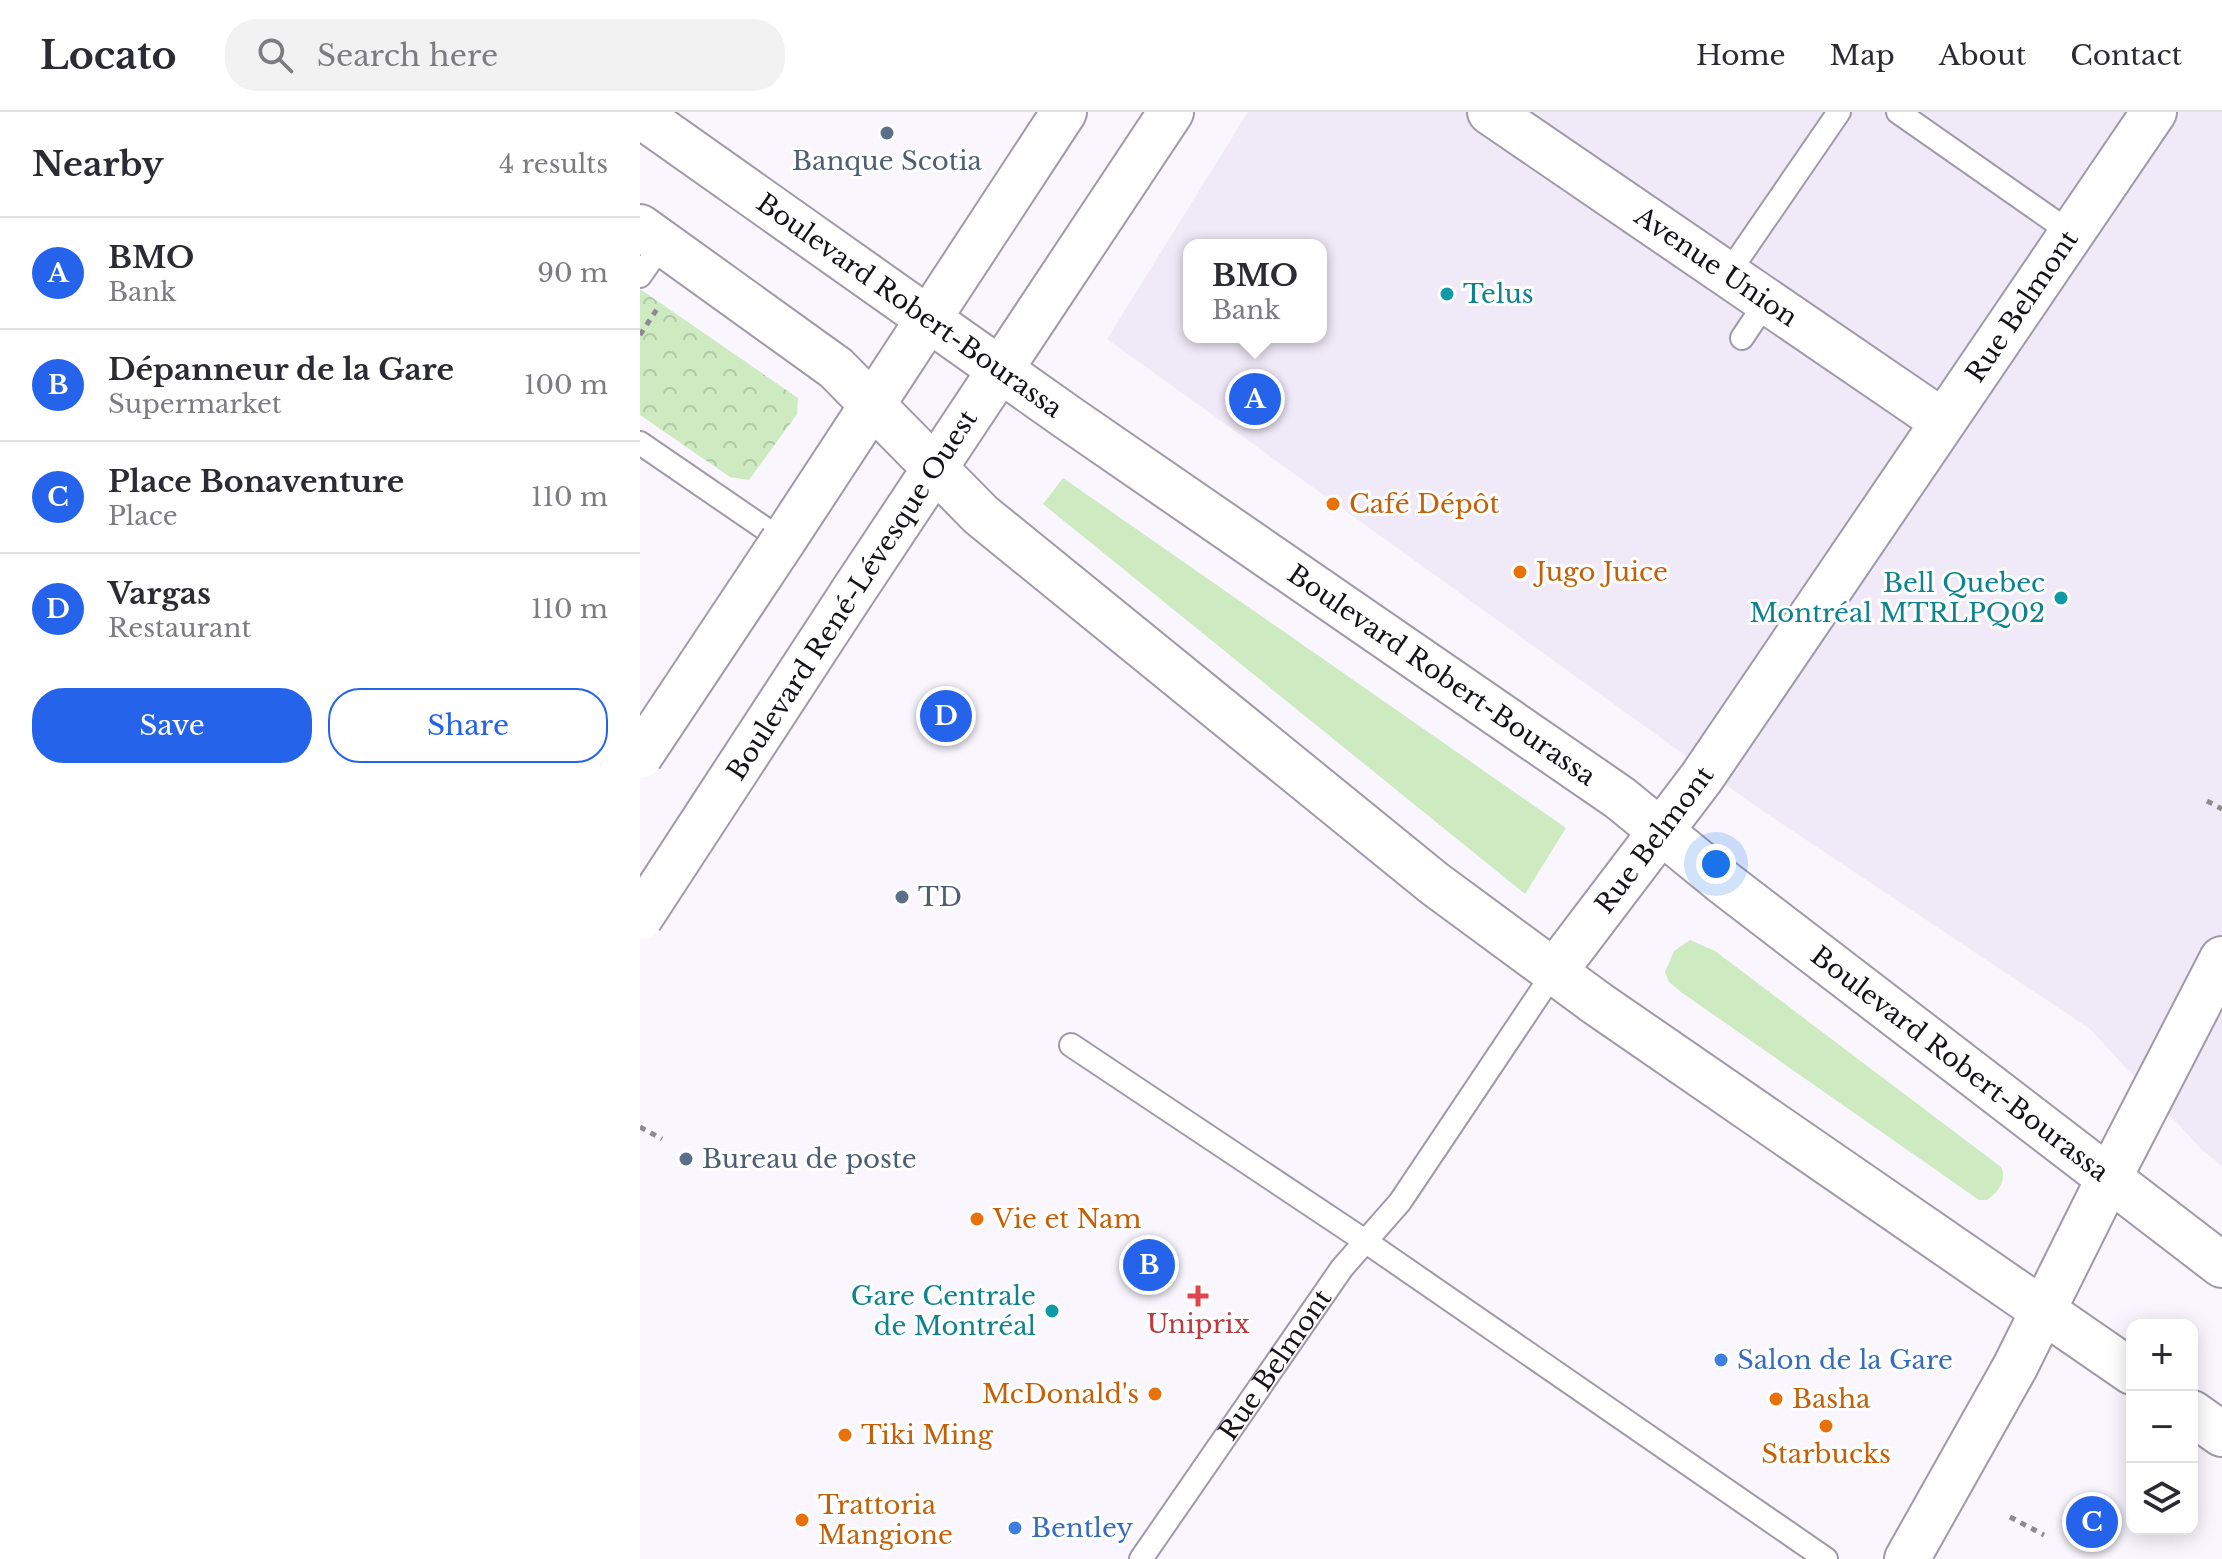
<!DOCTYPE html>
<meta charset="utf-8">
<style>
body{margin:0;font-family:"Libre Baskerville",serif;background:#f2f2f3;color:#2b2b33}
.controls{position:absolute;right:24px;bottom:24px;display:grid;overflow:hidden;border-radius:16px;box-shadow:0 4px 20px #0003}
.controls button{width:72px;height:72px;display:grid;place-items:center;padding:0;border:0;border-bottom:2px solid #e1e1e2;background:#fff;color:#2b2b33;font:40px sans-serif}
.you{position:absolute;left:1076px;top:752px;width:28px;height:28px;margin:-20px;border:6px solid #fff;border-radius:50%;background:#1a73e8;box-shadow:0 0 0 12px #1a73e833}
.badge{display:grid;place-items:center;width:52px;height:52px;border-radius:50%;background:#2563eb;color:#fff;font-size:26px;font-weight:700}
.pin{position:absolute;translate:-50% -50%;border:4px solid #fff;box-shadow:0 2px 8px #0006}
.popup{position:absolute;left:543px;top:127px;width:144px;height:104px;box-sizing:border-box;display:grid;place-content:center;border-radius:16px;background:#fff;filter:drop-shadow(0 2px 6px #0005);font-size:26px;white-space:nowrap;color:#7c7c81}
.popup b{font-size:30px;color:#2b2b33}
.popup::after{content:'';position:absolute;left:50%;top:100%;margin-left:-16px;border:16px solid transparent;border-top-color:#fff}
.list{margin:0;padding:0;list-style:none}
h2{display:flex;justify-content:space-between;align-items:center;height:104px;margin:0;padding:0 32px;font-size:34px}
h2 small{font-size:26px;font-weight:400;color:#7c7c81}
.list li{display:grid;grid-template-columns:52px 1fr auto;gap:24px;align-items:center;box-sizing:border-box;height:112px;padding:0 32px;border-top:2px solid #e1e1e2}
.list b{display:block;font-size:30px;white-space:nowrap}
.list p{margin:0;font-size:26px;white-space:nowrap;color:#7c7c81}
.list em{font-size:26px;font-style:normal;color:#7c7c81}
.actions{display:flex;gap:16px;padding:24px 32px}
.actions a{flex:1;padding:18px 0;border:2px solid #2563eb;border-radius:32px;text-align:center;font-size:28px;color:#2563eb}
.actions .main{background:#2563eb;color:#fff}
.icon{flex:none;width:44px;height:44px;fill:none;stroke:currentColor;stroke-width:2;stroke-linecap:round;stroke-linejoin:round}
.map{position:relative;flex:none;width:1582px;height:1447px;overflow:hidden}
header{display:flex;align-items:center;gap:48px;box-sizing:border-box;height:112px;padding:0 40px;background:#fff;border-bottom:2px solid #e1e1e2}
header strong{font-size:38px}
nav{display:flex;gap:44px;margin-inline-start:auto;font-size:28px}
.search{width:560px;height:72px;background:#f2f2f3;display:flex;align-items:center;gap:20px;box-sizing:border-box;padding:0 28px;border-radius:32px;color:#7c7c81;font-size:30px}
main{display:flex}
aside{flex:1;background:#fff}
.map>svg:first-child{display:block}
.built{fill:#f0eaf8;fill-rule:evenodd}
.grass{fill:#cdeac1}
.park{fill:url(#park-crowns)}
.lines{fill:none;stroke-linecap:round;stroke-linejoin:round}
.lane-casing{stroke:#a099aa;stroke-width:26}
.street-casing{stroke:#a099aa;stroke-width:48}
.secondary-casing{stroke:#a099aa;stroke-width:48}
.path{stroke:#8d8a91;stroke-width:5;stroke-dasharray:6 6;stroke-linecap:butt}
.lane{stroke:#fff;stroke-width:22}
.street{stroke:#fff;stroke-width:44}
.secondary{stroke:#fff;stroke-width:44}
.secondary-bridge-casing{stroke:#a099aa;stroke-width:48;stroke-linecap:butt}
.secondary-bridge{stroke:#fff;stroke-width:44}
.service-dot{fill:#5c6f8a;stroke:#fff;stroke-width:3}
.culture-dot{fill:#0f9aa8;stroke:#fff;stroke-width:3}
.food-dot{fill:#e8710a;stroke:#fff;stroke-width:3}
.health-dot{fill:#e0444e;stroke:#fff;stroke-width:3}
.shop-dot{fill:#3f7fe0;stroke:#fff;stroke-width:3}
.labels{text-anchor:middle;stroke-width:6;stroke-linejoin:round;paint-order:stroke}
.service-label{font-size:26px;fill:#4e5e75;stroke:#fff;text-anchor:start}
.street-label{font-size:26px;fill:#151218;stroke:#fff}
.culture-label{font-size:26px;fill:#0d838f;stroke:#fff;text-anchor:end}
.food-label{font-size:26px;fill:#c56008;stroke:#fff;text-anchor:start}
.health-label{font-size:26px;fill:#be3a42;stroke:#fff}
.shop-label{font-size:26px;fill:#366cbe;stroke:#fff;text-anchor:start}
</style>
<header>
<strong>Locato</strong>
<div class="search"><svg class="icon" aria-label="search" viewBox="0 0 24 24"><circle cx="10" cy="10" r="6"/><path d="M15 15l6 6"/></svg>Search here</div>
<nav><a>Home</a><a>Map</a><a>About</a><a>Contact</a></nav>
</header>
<main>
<aside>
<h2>Nearby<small>4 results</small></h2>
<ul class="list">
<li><span class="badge">A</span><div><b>BMO</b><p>Bank</p></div><em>90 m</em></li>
<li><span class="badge">B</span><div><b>Dépanneur de la Gare</b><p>Supermarket</p></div><em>100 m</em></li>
<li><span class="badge">C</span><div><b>Place Bonaventure</b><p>Place</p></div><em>110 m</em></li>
<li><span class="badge">D</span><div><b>Vargas</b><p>Restaurant</p></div><em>110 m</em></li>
</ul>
<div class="actions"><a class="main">Save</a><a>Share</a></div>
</aside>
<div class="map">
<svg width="1582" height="1447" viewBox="0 0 1582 1447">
<defs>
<pattern id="park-crowns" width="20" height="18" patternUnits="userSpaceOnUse" patternTransform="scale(2)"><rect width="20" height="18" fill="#cdeac1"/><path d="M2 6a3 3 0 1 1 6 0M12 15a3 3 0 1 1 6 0" fill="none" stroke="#afc8a5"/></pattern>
</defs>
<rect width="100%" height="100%" fill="#f9f6fe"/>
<!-- built -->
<path class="built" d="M 608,0 L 1582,0 L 1582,1054 L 1562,1038 L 1450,917 L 1114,693 L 467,227 ZM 549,133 L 681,133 L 681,225 L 549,225 Z"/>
<!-- grass -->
<g class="grass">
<path d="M 423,366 L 926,716 L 885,782 L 403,392 Z"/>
<path d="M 1050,828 L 1075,839 L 1361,1055 C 1368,1068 1357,1081 1347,1088 L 1339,1088 L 1041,880 L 1029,870 L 1025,860 L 1034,839 Z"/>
</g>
<!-- park -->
<path class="park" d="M 0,177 L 158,286 L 157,302 L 109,368 L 90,365 L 0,303 Z"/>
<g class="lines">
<defs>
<g id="lane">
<path d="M 1258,0 L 1431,121"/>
<path d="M 1087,163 L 1199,0"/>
<path d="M 0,164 L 22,132"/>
<path d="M 1102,226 L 1126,190"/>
<path d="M 0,331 L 143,429"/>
<path d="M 431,933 L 725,1129 L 1186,1447"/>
<path id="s1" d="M 501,1447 L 702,1156 L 760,1090 L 914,860"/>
</g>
<g id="street">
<path id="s2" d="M 850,0 L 1302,309"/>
<path id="s3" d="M 914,860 L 1062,665 L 1514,0"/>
<path d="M 1468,1068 L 1582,847"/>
</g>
<g id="secondary">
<path id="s4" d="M 0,3 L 427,305 L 980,686 L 1083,770 L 1582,1153"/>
<path d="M 0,115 L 196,256 L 341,403 L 795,772 L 958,892 L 1492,1260"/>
<path d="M 143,429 L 424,0"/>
<path d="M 212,481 L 531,0"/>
<path d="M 1552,1301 L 1582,1322"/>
<path d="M 1267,1447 L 1375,1255 L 1468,1068"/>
</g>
</defs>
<!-- lane casing -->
<use href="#lane" class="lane-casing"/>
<!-- street casing -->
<use href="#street" class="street-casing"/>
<!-- secondary casing -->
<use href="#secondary" class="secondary-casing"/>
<!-- path -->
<g class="path">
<path d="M 0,223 L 19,194"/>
<path d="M 1567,689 L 1582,697"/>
<path d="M 0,1015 L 22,1027"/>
<path d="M 1370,1405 L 1404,1423"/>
</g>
<!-- lane -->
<use href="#lane" class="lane"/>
<!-- street -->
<use href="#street" class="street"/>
<!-- secondary -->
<use href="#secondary" class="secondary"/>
<defs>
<g id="secondary-bridge">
<path d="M 0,644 L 143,429"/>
<path d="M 0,806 L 212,481"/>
</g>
</defs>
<!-- secondary-bridge casing -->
<use href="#secondary-bridge" class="secondary-bridge-casing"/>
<!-- secondary-bridge -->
<use href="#secondary-bridge" class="secondary-bridge"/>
</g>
<!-- markers -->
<g class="service-dot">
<circle cx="247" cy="21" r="8"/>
<circle cx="262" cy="785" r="8"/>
<circle cx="46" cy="1047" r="8"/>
</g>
<g class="culture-dot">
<circle cx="807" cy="182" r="8"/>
<circle cx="1421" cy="486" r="8"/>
<circle cx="412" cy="1199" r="8"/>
</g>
<g class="food-dot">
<circle cx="693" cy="392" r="8"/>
<circle cx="880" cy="460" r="8"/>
<circle cx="337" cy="1107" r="8"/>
<circle cx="515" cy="1282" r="8"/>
<circle cx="1136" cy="1287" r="8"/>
<circle cx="1186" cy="1314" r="8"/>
<circle cx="205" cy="1323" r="8"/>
<circle cx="162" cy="1408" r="8"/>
</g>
<path class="health-dot" d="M554 1172h8v8h8v8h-8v8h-8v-8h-8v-8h8z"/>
<g class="shop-dot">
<circle cx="1081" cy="1248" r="8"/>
<circle cx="375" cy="1416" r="8"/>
</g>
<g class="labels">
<!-- service labels -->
<g class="service-label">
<text x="247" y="58" text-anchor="middle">Banque Scotia</text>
<text x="278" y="794">TD</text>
<text x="62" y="1056">Bureau de poste</text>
</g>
<!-- street labels -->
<g class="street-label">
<text dy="9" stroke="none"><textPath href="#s2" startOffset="274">Avenue Union</textPath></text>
<text dy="9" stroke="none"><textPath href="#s4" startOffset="330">Boulevard Robert-Bourassa</textPath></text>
<text dy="9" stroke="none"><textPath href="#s3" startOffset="814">Rue Belmont</textPath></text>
<text transform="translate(212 483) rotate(-57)" y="9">Boulevard René-Lévesque Ouest</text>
<text dy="9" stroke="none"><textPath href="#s4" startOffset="978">Boulevard Robert-Bourassa</textPath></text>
<text dy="9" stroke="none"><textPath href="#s3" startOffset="166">Rue Belmont</textPath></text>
<text dy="9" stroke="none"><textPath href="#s4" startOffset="1626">Boulevard Robert-Bourassa</textPath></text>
<text dy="9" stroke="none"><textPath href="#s1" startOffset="236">Rue Belmont</textPath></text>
</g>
<!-- culture labels -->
<g class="culture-label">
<text x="823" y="191" text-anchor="start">Telus</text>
<text x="1405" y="480">Bell Quebec<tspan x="1405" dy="30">Montréal MTRLPQ02</tspan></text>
<text x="396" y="1193">Gare Centrale<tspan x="396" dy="30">de Montréal</tspan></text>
</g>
<!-- food labels -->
<g class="food-label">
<text x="709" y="401">Café Dépôt</text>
<text x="896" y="469">Jugo Juice</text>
<text x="353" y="1116">Vie et Nam</text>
<text x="499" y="1291" text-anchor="end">McDonald's</text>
<text x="1152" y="1296">Basha</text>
<text x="221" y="1332">Tiki Ming</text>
<text x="1186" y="1351" text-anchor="middle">Starbucks</text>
<text x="178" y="1402">Trattoria<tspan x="178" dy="30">Mangione</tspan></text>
</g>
<!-- health labels -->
<g class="health-label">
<text x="558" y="1221">Uniprix</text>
</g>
<!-- shop labels -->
<g class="shop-label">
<text x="1097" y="1257">Salon de la Gare</text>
<text x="391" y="1425">Bentley</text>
</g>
</g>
</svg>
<div class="controls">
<button>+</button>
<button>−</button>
<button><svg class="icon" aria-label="layers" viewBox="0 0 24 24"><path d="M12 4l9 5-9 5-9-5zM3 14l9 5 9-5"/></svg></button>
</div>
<div class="you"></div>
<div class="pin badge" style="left:615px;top:287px">A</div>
<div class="popup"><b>BMO</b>Bank</div>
<div class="pin badge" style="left:509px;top:1153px">B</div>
<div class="pin badge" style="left:1452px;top:1410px">C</div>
<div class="pin badge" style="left:306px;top:604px">D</div>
</div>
</main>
